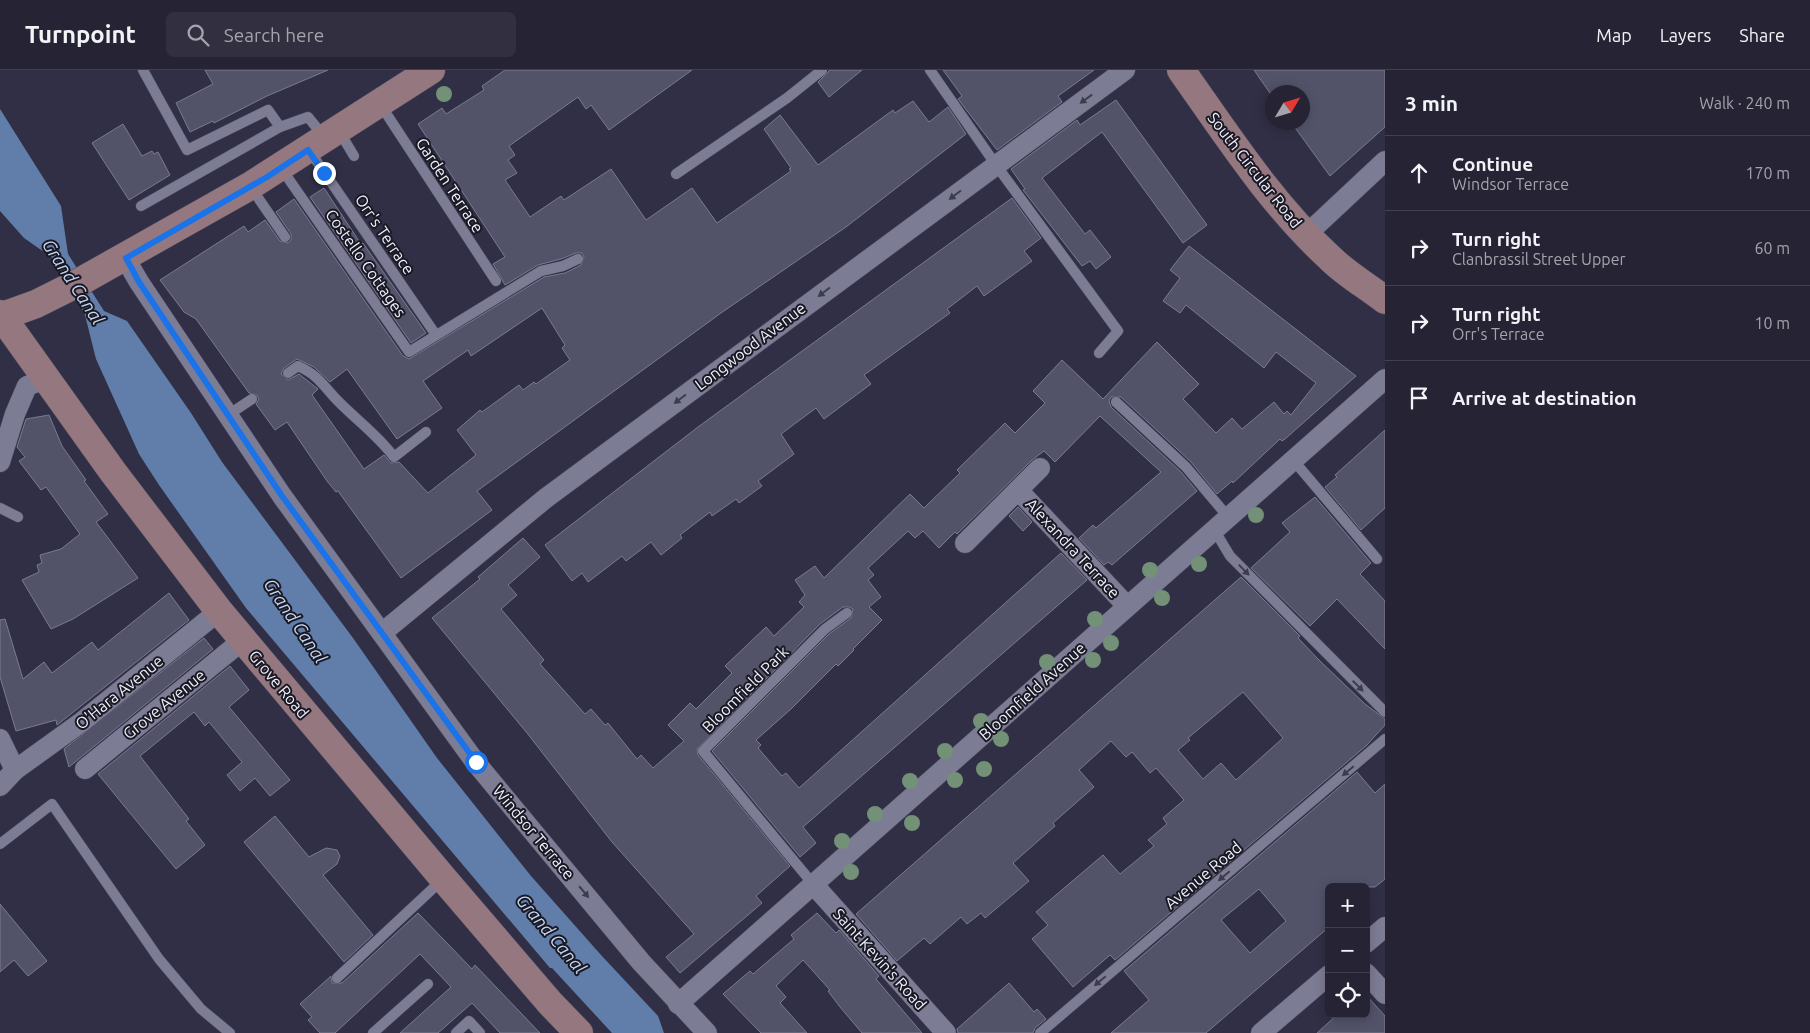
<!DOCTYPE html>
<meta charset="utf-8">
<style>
body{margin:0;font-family:Ubuntu,sans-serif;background:#312f40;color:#f1f3f6}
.controls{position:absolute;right:15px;bottom:15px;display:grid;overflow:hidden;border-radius:8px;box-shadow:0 2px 12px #0003}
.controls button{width:45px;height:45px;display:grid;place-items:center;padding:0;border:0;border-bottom:1px solid #42404f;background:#252334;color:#f1f3f6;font:25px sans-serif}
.compass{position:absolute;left:1265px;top:15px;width:45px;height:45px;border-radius:50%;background:#252334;box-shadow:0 2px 12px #0003;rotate:52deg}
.stop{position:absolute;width:15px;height:15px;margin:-11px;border:4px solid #1a73e8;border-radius:50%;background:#fff}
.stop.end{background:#1a73e8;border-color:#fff;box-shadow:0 1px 5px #0008}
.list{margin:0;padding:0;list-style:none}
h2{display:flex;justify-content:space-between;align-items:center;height:65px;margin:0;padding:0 20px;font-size:21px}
h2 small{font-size:16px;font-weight:400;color:#a3a4ac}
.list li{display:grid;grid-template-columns:32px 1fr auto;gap:15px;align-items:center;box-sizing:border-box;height:75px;padding:0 20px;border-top:1px solid #42404f}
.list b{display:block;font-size:19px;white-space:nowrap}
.list p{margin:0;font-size:16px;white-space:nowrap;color:#a3a4ac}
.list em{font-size:16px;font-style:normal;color:#a3a4ac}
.icon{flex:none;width:28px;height:28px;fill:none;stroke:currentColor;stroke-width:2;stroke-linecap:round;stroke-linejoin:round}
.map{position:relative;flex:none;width:1385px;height:963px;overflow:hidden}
header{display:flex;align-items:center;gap:30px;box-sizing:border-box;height:70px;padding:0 25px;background:#252334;border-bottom:1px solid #42404f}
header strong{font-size:24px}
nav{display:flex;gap:28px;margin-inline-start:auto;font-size:18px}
.search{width:350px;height:45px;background:#312f40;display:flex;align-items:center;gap:12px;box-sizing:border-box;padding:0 18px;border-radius:8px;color:#a3a4ac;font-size:19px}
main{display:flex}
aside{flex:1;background:#252334}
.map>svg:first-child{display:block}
.water{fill:#617eab}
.building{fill:#525269;stroke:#7a7a93;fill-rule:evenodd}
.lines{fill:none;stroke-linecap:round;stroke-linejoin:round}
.service-casing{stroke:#4c4b5d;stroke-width:11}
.minor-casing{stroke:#4c4b5d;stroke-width:21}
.secondary-casing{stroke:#4c4b5d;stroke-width:29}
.service{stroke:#7d7c95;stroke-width:10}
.minor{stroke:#7d7c95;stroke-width:20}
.secondary{stroke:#95787f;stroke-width:28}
.tree{fill:#729177}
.oneway{fill:#3d3c4b}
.route{stroke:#1a73e8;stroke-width:6}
.labels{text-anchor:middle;stroke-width:4;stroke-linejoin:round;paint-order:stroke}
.street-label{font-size:16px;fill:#efeffd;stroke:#1a1923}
.water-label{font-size:18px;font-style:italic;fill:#c4d6f2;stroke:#1a1923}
</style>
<header>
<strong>Turnpoint</strong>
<div class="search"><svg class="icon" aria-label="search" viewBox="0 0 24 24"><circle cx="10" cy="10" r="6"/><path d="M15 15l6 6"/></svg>Search here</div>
<nav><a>Map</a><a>Layers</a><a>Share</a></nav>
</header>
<main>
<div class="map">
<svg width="1385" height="963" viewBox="0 0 1385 963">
<rect width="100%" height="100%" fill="#312f45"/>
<!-- water -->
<path class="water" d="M 0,39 L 61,136 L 68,184 L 104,241 L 127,251 L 191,343 L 222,392 L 353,568 L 437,688 L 531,806 L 601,885 L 658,946 L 664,963 L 612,963 L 552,898 L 550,898 L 246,538 L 159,415 L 139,384 L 96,289 L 85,245 L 54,189 L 24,168 L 0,141 Z"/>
<!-- building -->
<g class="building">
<path d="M 205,0 L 328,0 L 267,26 L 214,53 L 213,51 L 190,62 L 176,33 L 213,14 Z"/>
<path d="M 505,0 L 692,0 L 609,60 L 591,35 L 586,39 L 578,27 L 509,76 L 515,85 L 508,90 L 517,103 L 505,110 L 530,147 L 561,126 L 564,130 L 611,99 L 646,150 L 692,118 L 717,153 L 791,101 L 789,99 L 791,98 L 764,59 L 780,45 L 818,95 L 893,40 L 895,43 L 913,31 L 929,52 L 948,37 L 966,64 L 846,157 L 721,243 L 477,421 L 492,440 L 401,508 L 338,421 L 336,422 L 327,411 L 287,352 L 275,360 L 256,334 L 259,329 L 257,325 L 249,323 L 196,249 L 184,242 L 160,210 L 244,156 L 248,162 L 265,150 L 280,171 L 288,173 L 291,170 L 291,164 L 276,142 L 294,129 L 403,286 L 409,289 L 544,207 L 565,203 L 581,195 L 584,187 L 582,183 L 576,183 L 561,189 L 538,195 L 505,215 L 493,194 L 505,187 L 418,54 L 442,38 L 446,44 L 484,20 L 482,16 ZM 542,238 L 565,275 L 562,278 L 570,290 L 536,314 L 534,312 L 523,320 L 519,315 L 482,342 L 480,340 L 457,360 L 476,385 L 428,423 L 399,392 L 391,393 L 384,385 L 364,399 L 312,325 L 318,319 L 299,304 L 288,310 L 281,304 L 284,298 L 297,289 L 314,297 L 330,312 L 347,299 L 397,369 L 442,338 L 423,311 L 468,280 L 471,286 Z"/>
<path d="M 830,0 L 862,0 L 829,27 L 818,12 Z"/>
<path d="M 943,0 L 1094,0 L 1058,26 L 1062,32 L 997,80 L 958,29 L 962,26 Z"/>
<path d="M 1254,0 L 1385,0 L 1385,57 L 1330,106 L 1291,52 L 1302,52 L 1302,22 L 1272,22 L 1272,26 Z"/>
<path d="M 1116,30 L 1207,155 L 1183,173 L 1102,62 L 1042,108 L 1085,164 L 1090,160 L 1111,187 L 1096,199 L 1090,191 L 1082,196 L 1023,120 L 1025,119 L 1011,99 L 1077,50 L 1080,55 Z"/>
<path d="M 123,54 L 142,86 L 152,81 L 154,84 L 158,82 L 170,105 L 129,130 L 92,73 Z"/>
<path d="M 324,118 L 361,174 L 363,173 L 426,263 L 411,273 L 310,127 Z"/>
<path d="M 1012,128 L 1041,168 L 1024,181 L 1032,191 L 984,226 L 977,216 L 947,239 L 950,243 L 864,305 L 871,314 L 824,349 L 816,338 L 781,364 L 794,384 L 758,411 L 762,416 L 739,433 L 736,429 L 712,446 L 710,442 L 680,465 L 682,468 L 661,485 L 651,472 L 626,491 L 622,486 L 588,512 L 582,503 L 572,511 L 545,475 L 698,357 Z"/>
<path d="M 1189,176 L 1356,306 L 1285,369 L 1282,371 L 1280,369 L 1233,413 L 1232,411 L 1217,424 L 1191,392 L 1121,327 L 1111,327 L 1109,331 L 1111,337 L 1181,402 L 1197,421 L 1112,495 L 1108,492 L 1104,495 L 1079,468 L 1093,455 L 1096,458 L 1161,402 L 1100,346 L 1055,392 L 1044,381 L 1032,390 L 957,464 L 955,462 L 939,478 L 923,461 L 915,468 L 908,461 L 868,498 L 874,505 L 868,510 L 881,527 L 869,537 L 882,550 L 853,579 L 854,580 L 838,596 L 836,594 L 791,639 L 756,670 L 761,675 L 758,678 L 782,706 L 786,703 L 799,718 L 1061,483 L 1087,510 L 803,757 L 816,773 L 800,787 L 712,681 L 829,564 L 851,548 L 853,539 L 849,537 L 843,537 L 820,554 L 697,679 L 698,685 L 790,796 L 756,826 L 762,833 L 680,903 L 666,887 L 694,864 L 612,772 L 527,663 L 432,548 L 480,509 L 478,507 L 523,468 L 540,487 L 508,515 L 517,525 L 501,539 L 544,590 L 540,594 L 585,644 L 591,639 L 605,655 L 608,653 L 637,689 L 641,685 L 653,698 L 684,671 L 668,655 L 690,633 L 696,639 L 732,603 L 725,596 L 766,557 L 774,566 L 804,537 L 799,532 L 805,525 L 795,510 L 815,496 L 824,508 L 910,424 L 924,438 L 960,403 L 957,400 L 1005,353 L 1015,363 L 1045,333 L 1033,321 L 1062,290 L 1103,329 L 1157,272 L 1199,314 L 1183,329 L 1216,363 L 1232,348 L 1242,359 L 1274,332 L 1284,344 L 1287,341 L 1291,345 L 1316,313 L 1276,282 L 1264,298 L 1186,235 L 1180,243 L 1163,231 L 1180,208 L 1170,200 Z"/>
<path d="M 49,345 L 62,376 L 86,410 L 84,411 L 108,444 L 96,452 L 138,508 L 73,549 L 51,559 L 22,510 L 39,502 L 37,495 L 42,493 L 40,485 L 61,479 L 80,464 L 46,417 L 41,420 L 19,391 L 25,387 L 17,377 L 26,349 Z"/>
<path d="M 1385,360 L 1385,438 L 1361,460 L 1325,417 L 1337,407 L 1335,405 Z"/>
<path d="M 1315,427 L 1371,493 L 1360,504 L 1385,531 L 1385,579 L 1337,529 L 1310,556 L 1251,498 L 1290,462 L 1282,453 Z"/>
<path d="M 1018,437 L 1032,452 L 1023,461 L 1009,446 Z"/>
<path d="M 1241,507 L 1300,566 L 1298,568 L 1319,590 L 1365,634 L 1385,649 L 1385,655 L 1367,675 L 1115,890 L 1110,885 L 1073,917 L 1032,869 L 1048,855 L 1036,842 L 1103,785 L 1120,804 L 1154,776 L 1148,770 L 1167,754 L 1163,748 L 1184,730 L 1156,698 L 1150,703 L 1132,682 L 1126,687 L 1111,671 L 1079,700 L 1094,717 L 1053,753 L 1055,756 L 1013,793 L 1029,811 L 985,848 L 981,843 L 967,854 L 961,847 L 930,874 L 924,868 L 897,891 L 856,844 ZM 1243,622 L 1283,668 L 1236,710 L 1221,693 L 1203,709 L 1178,680 L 1190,670 L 1188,668 Z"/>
<path d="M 169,523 L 189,550 L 57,655 L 56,650 L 16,661 L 0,607 L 0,550 L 5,549 L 23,609 L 44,592 L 52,603 L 92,572 L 98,580 Z"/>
<path d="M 204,568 L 213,579 L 69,697 L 64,679 Z"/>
<path d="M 230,596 L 249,620 L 229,637 L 290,710 L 270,726 L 255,708 L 240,721 L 227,705 L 242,692 L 209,652 L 205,656 L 194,642 L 140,686 L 189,749 L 186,751 L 205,775 L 176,799 L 98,704 Z"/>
<path d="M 1357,702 L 1375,723 L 1385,714 L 1385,809 L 1375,817 L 1329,817 L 1329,857 L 1206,963 L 1111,963 L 1149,930 L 1124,901 ZM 1259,819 L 1286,851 L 1250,883 L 1221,850 Z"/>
<path d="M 275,746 L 309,787 L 326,778 L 337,780 L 340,786 L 337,794 L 323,805 L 373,865 L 344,892 L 244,772 Z"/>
<path d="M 0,834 L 47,891 L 28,906 L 14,890 L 0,902 Z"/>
<path d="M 418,843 L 472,899 L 475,895 L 540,963 L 500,963 L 472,933 L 438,963 L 400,963 L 451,917 L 420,884 L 335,963 L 320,963 L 308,950 L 312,947 L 300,934 L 331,906 L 332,913 L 342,913 Z"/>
<path d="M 817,843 L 836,863 L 839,860 L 879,906 L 876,909 L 922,963 L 862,963 L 840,937 L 828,921 L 830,920 L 803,890 L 776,916 L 786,927 L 780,933 L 807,963 L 761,963 L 723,924 L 750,901 L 753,904 L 794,869 L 791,865 Z"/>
<path d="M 1009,913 L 1034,942 L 1037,939 L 1046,949 L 1035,958 L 1033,963 L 958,963 L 957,959 Z"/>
<path d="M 1366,925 L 1385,946 L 1385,963 L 1317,963 L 1338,944 L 1366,944 Z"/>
</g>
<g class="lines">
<defs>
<g id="service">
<path d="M 143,0 L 187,80 L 268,40 L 280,57"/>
<path d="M 930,0 L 996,95 L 1118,261 L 1099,283"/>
<path d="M 380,34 L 496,211"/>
<path d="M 339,61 L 354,86"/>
<path d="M 309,80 L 436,265"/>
<path d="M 281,98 L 409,282 L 541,201 L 563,196 L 578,189"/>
<path d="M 676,104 L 787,28 L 822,0"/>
<path d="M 250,116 L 285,167"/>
<path d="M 141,136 L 280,57 L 308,47 L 325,68"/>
<path d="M 288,303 L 298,296 C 318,305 322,314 336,329 C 355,349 377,364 394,387 L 426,362"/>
<path d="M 1116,332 L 1186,397 L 1229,448"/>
<path d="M 228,345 L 252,329"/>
<path d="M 1294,391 L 1377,489"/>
<path d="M 0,438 L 18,447"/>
<path d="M 1215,461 L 1230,486 L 1385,642"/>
<path d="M 0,774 L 52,734 L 159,889 L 201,939 L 230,963"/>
<path d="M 813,814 L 703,681 L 825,559 L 847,543"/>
<path d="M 337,908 L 443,809"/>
<path d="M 373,963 L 428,914"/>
<path d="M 456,963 L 469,951 L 480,963"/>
<path d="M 1040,963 L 1385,669"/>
</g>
<g id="minor">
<path d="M 1306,165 L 1385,91"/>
<path d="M 125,188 L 139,212 L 282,426 L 476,693 L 641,892 L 707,963"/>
<path d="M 0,392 L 15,344 L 27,316 L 48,308"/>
<path d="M 1018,420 L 1127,536"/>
<path d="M 965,473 L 1040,398"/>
<path d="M 383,562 L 546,428 L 1125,0"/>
<path d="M 0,669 L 15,700"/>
<path d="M 85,699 L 243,570"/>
<path d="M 0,716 L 15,700 L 83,651 L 219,541"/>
<path d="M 813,814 L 946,963"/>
<path d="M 1366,873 L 1385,857"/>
<path d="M 1366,903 L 1385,924"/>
<path d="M 678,934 L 1385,309"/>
<path d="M 1261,963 L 1329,905"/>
</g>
<g id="secondary">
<path d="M 1181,0 C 1227,65 1271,134 1330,188 C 1346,204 1367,216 1385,230"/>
<path d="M 0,244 L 113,402 L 219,541 L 443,808 L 550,933 L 579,963"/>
<path d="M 0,247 L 36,234 L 76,214 L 250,116 L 431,0"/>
</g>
</defs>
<!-- service casing -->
<use href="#service" class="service-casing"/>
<!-- minor casing -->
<use href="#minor" class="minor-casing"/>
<!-- secondary casing -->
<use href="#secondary" class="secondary-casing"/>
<!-- service -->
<use href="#service" class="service"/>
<!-- minor -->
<use href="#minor" class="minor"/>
<!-- secondary -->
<use href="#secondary" class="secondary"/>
</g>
<!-- trees -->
<g class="tree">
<circle cx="444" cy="24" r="8"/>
<circle cx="1256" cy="445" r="8"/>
<circle cx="1199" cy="494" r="8"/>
<circle cx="1150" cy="500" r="8"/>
<circle cx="1162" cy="528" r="8"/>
<circle cx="1095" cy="549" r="8"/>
<circle cx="1111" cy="573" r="8"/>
<circle cx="1093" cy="590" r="8"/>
<circle cx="1047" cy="592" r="8"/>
<circle cx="981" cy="651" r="8"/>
<circle cx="1001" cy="669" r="8"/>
<circle cx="945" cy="681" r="8"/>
<circle cx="984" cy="699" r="8"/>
<circle cx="955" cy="710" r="8"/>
<circle cx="910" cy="711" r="8"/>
<circle cx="875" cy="744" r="8"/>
<circle cx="912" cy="753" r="8"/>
<circle cx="842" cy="771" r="8"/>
<circle cx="851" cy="802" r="8"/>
</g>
<!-- one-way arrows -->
<defs><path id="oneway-solid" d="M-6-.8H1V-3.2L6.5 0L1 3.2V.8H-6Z" transform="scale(1.25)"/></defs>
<g class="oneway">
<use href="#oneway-solid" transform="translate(1086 29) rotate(144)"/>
<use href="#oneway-solid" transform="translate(955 125) rotate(143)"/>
<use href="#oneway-solid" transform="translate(824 222) rotate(143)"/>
<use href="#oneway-solid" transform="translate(680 329) rotate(143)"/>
<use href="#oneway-solid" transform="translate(1244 500) rotate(46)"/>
<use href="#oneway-solid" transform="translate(1358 616) rotate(45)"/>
<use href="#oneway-solid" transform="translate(1348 701) rotate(140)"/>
<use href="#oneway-solid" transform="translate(1224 806) rotate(140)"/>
<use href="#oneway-solid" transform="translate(584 822) rotate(50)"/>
<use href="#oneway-solid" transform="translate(1100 911) rotate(140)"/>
</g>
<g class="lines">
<!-- route -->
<path class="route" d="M 324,103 L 308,80 L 267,107 L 126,188 L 139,212 L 282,426 L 476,692"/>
</g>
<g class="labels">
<!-- street labels -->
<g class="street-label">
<text transform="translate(1255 100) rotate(52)" y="6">South Circular Road</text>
<text transform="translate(450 115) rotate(57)" y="6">Garden Terrace</text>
<text transform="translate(385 164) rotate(56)" y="6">Orr's Terrace</text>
<text transform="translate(366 193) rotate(55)" y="6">Costello Cottages</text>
<text transform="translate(750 276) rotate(-37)" y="6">Longwood Avenue</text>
<text transform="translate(1073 478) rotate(47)" y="6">Alexandra Terrace</text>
<text transform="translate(279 614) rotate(50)" y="6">Grove Road</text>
<text transform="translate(745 619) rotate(-45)" y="6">Bloomfield Park</text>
<text transform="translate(1032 621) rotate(-42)" y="6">Bloomfield Avenue</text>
<text transform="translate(119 622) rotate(-39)" y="6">O'Hara Avenue</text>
<text transform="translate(164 634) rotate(-39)" y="6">Grove Avenue</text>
<text transform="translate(534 762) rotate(50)" y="6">Windsor Terrace</text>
<text transform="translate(1203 805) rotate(-40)" y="6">Avenue Road</text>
<text transform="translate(880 889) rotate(48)" y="6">Saint Kevin's Road</text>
</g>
<!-- water labels -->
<g class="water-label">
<text transform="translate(73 212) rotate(57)" y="6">Grand Canal</text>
<text transform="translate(295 551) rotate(56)" y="6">Grand Canal</text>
<text transform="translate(551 864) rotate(50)" y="6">Grand Canal</text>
</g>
</g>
</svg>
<div class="controls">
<button>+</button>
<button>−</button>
<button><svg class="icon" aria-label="locate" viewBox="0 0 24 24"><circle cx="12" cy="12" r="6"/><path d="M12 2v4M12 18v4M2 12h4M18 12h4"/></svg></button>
</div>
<svg class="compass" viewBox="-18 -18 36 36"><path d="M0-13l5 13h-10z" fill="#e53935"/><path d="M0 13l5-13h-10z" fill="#a3a4ac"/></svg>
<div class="stop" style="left:476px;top:692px"></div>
<div class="stop end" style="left:324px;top:103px"></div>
</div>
<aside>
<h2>3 min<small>Walk · 240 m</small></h2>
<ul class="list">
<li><svg class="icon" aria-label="ahead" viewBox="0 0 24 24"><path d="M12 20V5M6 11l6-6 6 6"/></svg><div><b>Continue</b><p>Windsor Terrace</p></div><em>170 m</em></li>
<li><svg class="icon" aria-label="right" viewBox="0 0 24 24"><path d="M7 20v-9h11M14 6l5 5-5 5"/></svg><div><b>Turn right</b><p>Clanbrassil Street Upper</p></div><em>60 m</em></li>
<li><svg class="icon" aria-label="right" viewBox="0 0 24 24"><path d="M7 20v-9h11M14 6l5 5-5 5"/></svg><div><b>Turn right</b><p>Orr's Terrace</p></div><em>10 m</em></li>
<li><svg class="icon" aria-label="arrive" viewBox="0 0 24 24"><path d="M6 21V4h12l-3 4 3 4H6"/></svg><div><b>Arrive at destination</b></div></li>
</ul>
</aside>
</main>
